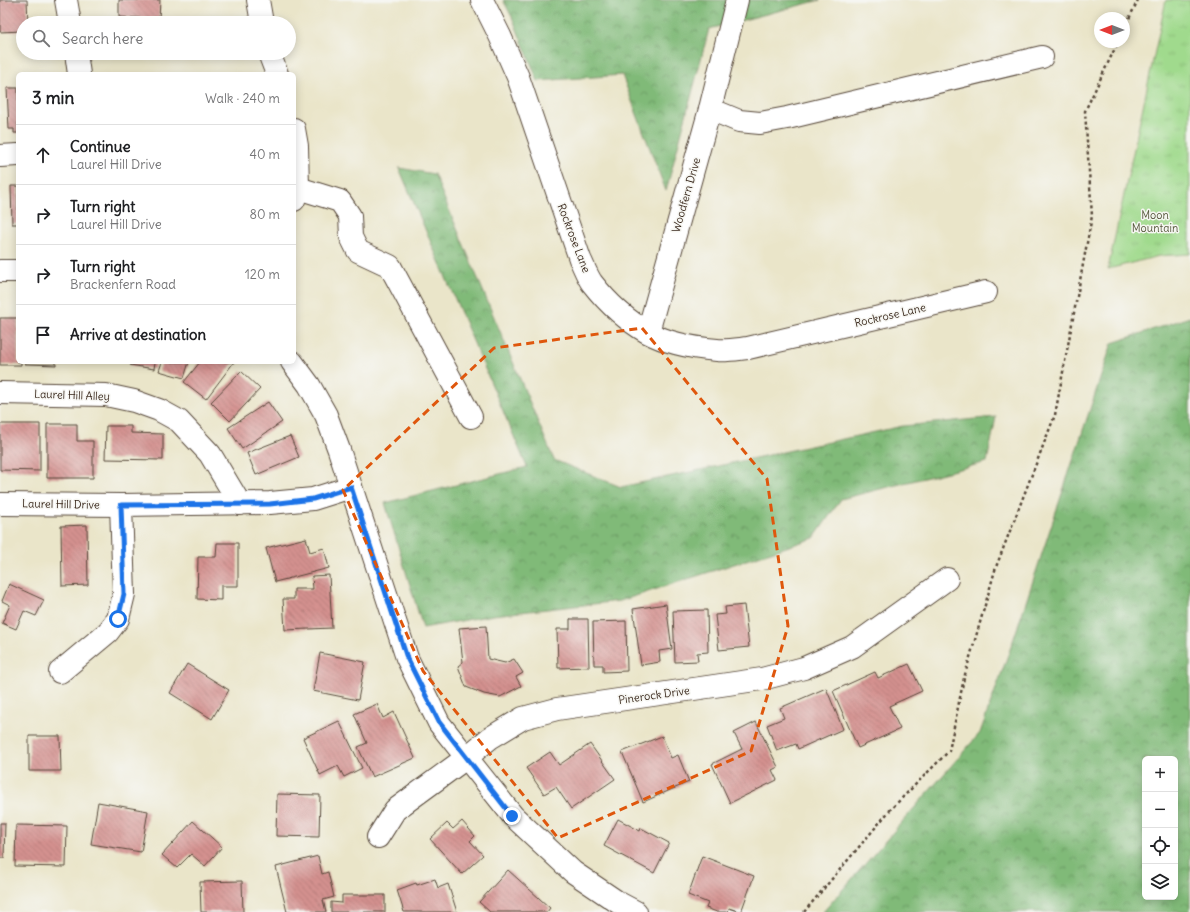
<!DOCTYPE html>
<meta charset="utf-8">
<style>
body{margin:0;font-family:Delius,sans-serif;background:#f2f2f2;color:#202124}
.controls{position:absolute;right:12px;bottom:12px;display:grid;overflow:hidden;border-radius:6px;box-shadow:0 2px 10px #0003}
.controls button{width:36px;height:36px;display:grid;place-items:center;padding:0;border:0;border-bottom:1px solid #e0e0e0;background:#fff;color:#202124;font:20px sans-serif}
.compass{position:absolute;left:1094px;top:12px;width:36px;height:36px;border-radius:50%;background:#fff;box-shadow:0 2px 10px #0003;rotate:270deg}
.stop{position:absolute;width:12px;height:12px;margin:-9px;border:3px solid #1a73e8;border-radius:50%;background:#fff}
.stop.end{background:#1a73e8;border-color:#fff;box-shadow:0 1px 4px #0008}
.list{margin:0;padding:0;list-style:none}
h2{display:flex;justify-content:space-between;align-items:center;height:52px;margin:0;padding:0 16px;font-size:17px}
h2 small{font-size:13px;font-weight:400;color:#757577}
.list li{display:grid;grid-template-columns:26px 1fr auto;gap:12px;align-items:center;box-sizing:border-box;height:60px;padding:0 16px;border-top:1px solid #e0e0e0}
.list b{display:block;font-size:15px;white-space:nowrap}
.list p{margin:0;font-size:13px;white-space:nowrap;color:#757577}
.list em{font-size:13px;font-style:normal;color:#757577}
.icon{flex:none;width:22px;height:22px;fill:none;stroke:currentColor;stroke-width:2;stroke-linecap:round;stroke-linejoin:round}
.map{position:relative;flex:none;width:1190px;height:912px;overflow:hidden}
.search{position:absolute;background:#fff;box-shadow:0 2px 10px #0003;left:16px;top:16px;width:280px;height:44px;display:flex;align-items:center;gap:10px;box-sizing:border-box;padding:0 14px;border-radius:22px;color:#757577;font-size:15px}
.panel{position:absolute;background:#fff;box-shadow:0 2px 10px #0003;left:16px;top:72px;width:280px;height:292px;border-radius:6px}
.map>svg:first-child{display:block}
.forest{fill:url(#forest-crowns);stroke:#5e724b;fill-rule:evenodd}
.park{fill:url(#park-tufts);stroke:#6e8256}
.building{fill:url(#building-back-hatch)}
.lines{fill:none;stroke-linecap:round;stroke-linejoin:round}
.minor-casing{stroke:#554638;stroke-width:24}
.path{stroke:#554638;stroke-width:2.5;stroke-dasharray:3 3;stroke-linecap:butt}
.minor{stroke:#fff;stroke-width:22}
.route{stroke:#1a73e8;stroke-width:5}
.marked{fill:none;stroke:#df570d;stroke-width:3;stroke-dasharray:8 5;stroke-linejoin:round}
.labels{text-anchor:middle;stroke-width:3;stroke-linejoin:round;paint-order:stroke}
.street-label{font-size:11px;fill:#3b2a1e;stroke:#f6f6f2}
.park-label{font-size:11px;fill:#54563a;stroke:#f6f6f2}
</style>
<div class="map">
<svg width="1190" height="912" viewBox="0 0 1190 912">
<defs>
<pattern id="forest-crowns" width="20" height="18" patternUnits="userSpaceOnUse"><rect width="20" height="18" fill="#80ba78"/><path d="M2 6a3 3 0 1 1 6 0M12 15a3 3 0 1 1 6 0" fill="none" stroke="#6a9762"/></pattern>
<pattern id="park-tufts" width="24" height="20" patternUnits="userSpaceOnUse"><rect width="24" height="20" fill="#a0da8d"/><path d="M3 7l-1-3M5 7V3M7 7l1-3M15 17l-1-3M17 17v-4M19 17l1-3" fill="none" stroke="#8bbb79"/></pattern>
<pattern id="building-back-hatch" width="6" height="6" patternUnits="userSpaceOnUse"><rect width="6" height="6" fill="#d4918f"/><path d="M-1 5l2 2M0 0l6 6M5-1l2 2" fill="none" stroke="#ad7774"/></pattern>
</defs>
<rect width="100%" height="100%" fill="#f6f6f2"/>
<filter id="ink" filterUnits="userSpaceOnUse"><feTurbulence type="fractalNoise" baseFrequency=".025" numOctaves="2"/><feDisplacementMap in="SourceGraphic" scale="8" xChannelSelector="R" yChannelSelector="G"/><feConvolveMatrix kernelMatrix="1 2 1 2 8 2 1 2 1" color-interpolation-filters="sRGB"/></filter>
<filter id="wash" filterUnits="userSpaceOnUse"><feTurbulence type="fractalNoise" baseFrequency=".012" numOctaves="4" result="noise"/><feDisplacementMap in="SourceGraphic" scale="16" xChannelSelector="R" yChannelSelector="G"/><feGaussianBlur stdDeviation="0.9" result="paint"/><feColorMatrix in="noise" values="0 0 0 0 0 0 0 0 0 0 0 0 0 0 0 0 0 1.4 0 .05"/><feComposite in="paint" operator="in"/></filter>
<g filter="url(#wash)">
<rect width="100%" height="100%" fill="#eae5c9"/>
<!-- forest -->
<g class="forest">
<path d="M 503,0 L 820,0 L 709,29 L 666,191 L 622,75 L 538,81 L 512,17 Z"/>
<path d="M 399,168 L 434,174 L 554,460 L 621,487 L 903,426 L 996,417 L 987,462 L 841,499 L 814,538 L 620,601 L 493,615 L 423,628 L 385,503 L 527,467 Z"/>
<path d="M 1190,317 L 1190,912 L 823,912 L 980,733 L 1013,641 L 1112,343 ZM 1145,759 L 1175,759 L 1175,897 L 1145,897 Z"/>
</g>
<!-- park -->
<path class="park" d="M 1166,0 L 1190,0 L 1190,254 L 1159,256 L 1108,269 Z"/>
<g id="blocks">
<!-- building -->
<g class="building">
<path d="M 0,0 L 27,0 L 28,23 L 23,23 L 23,31 L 0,32 Z"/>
<path d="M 119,0 L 160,0 L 159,19 L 119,17 Z"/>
<path d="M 7,88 L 18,88 L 18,133 L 14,133 L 14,129 L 9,129 Z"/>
<path d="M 11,186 L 18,186 L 18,224 L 12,224 Z"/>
<path d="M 0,318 L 18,318 L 18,362 L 21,362 L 21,365 L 0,365 Z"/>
<path d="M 25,362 L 56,362 L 56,365 L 25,364 Z"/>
<path d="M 131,362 L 155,362 L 154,369 L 130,365 Z"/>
<path d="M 162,362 L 189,362 L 184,378 L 159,371 Z"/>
<path d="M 200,362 L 234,362 L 206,399 L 184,382 Z"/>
<path d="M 241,371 L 260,389 L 230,421 L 211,402 Z"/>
<path d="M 268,402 L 282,422 L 242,449 L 228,428 Z"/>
<path d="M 0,424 L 40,424 L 40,471 L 0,470 Z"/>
<path d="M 47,424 L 77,424 L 77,441 L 93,441 L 93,478 L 47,478 Z"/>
<path d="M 106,426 L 131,426 L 131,433 L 163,434 L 163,460 L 105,459 Z"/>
<path d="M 290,436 L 299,457 L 256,475 L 247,453 Z"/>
<path d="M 87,525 L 88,585 L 62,586 L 61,526 Z"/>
<path d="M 306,538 L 310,552 L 324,548 L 329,568 L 275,582 L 266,548 Z"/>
<path d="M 217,543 L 238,543 L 238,586 L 221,586 L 221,600 L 197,599 L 198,557 L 216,557 Z"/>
<path d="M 329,575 L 332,628 L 285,630 L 283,599 L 294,599 L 294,589 L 313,589 L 312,576 Z"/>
<path d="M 9,584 L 44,600 L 36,616 L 24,611 L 16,629 L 2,623 L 10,605 L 2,601 Z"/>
<path d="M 666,604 L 672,649 L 659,651 L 660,662 L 641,665 L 633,609 Z"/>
<path d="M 744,605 L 749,647 L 719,650 L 715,615 L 726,614 L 725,607 Z"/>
<path d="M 707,610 L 708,652 L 697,653 L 698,661 L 675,662 L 673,611 Z"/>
<path d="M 570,619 L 588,619 L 589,667 L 558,668 L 557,629 L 570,629 Z"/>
<path d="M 626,621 L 627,671 L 603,672 L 603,665 L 594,665 L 593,622 Z"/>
<path d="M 486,626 L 488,659 L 505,663 L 514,659 L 523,673 L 516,677 L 521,686 L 500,697 L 484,694 L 466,687 L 458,666 L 463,662 L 459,628 Z"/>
<path d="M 320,653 L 365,662 L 358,700 L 313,691 Z"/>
<path d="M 187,664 L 229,690 L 212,719 L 170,693 Z"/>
<path d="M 909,664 L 922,691 L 889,706 L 900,729 L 858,748 L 833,691 L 875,672 L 878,678 Z"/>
<path d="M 826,688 L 843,729 L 798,749 L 796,744 L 777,751 L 767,725 L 784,718 L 780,708 Z"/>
<path d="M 377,704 L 383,718 L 394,712 L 415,758 L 372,777 L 358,747 L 367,743 L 354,714 Z"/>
<path d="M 339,721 L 362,768 L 344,777 L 338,766 L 320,775 L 303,738 Z"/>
<path d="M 756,722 L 778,767 L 772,770 L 777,780 L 730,803 L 712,764 L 742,749 L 734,733 Z"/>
<path d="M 29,736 L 60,736 L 61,771 L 29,771 Z"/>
<path d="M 662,736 L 671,758 L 678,755 L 689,782 L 643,802 L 622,752 Z"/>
<path d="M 590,744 L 615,779 L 571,809 L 556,787 L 544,794 L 526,768 L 550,752 L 559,765 Z"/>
<path d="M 277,794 L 320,795 L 319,837 L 276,836 Z"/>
<path d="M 98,802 L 148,811 L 141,852 L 91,844 Z"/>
<path d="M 618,819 L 640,831 L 641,828 L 669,843 L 654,873 L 604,846 Z"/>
<path d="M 193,821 L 222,847 L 205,866 L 191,854 L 177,868 L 162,855 Z"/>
<path d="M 462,821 L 475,836 L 470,841 L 483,855 L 462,874 L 430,839 L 447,823 L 453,829 Z"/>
<path d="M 0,823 L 5,823 L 4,858 L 0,858 Z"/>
<path d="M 16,825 L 67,826 L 66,867 L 15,866 Z"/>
<path d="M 318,856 L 322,874 L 328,872 L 334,897 L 323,900 L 326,912 L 287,912 L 276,867 Z"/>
<path d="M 702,856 L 754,876 L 741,912 L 729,908 L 728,912 L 717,912 L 706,908 L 708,903 L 688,895 Z"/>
<path d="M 508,870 L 550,908 L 547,912 L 490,912 L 479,902 Z"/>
<path d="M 435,879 L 438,888 L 448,884 L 457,912 L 404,912 L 397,890 L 416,883 L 417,885 Z"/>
<path d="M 242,881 L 243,912 L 201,912 L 200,882 Z"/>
<path d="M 342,895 L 385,895 L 385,912 L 331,912 L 331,902 L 342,903 Z"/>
</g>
</g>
</g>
<g filter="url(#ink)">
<use href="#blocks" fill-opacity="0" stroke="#554638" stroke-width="1"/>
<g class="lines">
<defs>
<g id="minor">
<path d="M 66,0 L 70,23"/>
<path d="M 258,0 L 262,23"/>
<path d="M 482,0 L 500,36 L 518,77 L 580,259 C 584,267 587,276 592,283 C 607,302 626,320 647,332 C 667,343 694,348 717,350 C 727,351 738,349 748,348 L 986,292"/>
<path d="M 76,53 L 79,74"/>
<path d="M 269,53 L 277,74"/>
<path d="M 710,109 L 739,121 L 760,123 L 787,118 L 1042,57"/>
<path d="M 294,129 L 297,146 L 298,188 L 294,200"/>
<path d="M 0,156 L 18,155"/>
<path d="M 298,188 L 340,201 L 350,216 L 351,237 L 358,251 L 390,266 L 471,417"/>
<path d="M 0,271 L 18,271"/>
<path d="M 648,332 L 710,109 L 737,0"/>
<path d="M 292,362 L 309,385 L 326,415 L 339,450 L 407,658 L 439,723 L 513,816 L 573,872 L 619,903 L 636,912"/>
<path d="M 0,393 L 106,395 L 134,401 L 159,410 L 179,421 L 210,454 L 240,504"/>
<path d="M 0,504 L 121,505 L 270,503 L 313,499 L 351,487"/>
<path d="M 60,672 L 108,632 L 118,619 L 124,594 L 121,505"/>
<path d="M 378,837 L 395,810 L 466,758 L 490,738 L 523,718 L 557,709 L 762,679 L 804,668 L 852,647 L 947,579"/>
</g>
</defs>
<!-- minor casing -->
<use href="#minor" class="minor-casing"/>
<!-- path -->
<g class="path">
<path d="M 1124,29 L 1138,0"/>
<path d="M 804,912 L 891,809 L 949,751 L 964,678 L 996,567 L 1055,415 L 1092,216 L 1085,111 L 1118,42"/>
</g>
<!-- minor -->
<use href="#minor" class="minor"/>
</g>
</g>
<g class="lines" filter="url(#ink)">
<!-- route -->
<path class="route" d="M 118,619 L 124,594 L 121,505 L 270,504 L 313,499 L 351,487 L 407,658 L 439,722 L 512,816"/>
</g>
<!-- marked area -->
<path class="marked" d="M 642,328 L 767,479 L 788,626 L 751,751 L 558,838 L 423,671 L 343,490 L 494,348 Z"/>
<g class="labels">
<!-- street labels -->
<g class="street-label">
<text transform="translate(686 195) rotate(-74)" y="4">Woodfern Drive</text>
<text transform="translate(574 238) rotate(69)" y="4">Rockrose Lane</text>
<text transform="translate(890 315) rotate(-13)" y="4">Rockrose Lane</text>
<text transform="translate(72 395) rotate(2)" y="4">Laurel Hill Alley</text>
<text transform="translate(61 504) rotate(1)" y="4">Laurel Hill Drive</text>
<text transform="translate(654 695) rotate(-8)" y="4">Pinerock Drive</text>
</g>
<!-- park labels -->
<g class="park-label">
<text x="1155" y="219">Moon<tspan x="1155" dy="13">Mountain</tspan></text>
</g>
</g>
</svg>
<div class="controls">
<button>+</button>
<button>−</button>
<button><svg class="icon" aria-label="locate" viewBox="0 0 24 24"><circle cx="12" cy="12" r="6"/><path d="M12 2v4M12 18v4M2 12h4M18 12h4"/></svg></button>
<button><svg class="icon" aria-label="layers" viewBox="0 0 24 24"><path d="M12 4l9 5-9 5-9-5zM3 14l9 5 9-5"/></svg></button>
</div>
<svg class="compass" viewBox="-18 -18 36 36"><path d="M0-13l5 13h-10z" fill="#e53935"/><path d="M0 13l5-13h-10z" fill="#757577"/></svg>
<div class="stop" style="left:118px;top:619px"></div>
<div class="stop end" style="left:512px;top:816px"></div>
<div class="search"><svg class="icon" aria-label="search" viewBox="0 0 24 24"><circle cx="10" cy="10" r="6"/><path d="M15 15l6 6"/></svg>Search here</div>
<section class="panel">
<h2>3 min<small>Walk · 240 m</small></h2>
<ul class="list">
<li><svg class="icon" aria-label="ahead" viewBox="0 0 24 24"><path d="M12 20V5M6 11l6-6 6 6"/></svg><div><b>Continue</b><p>Laurel Hill Drive</p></div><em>40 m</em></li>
<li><svg class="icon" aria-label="right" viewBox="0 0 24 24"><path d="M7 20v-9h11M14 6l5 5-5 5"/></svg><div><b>Turn right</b><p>Laurel Hill Drive</p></div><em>80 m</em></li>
<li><svg class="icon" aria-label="right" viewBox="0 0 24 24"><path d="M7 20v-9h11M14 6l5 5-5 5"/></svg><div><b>Turn right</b><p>Brackenfern Road</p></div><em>120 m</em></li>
<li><svg class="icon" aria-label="arrive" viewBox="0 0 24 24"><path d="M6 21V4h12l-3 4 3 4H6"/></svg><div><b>Arrive at destination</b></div></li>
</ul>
</section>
</div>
